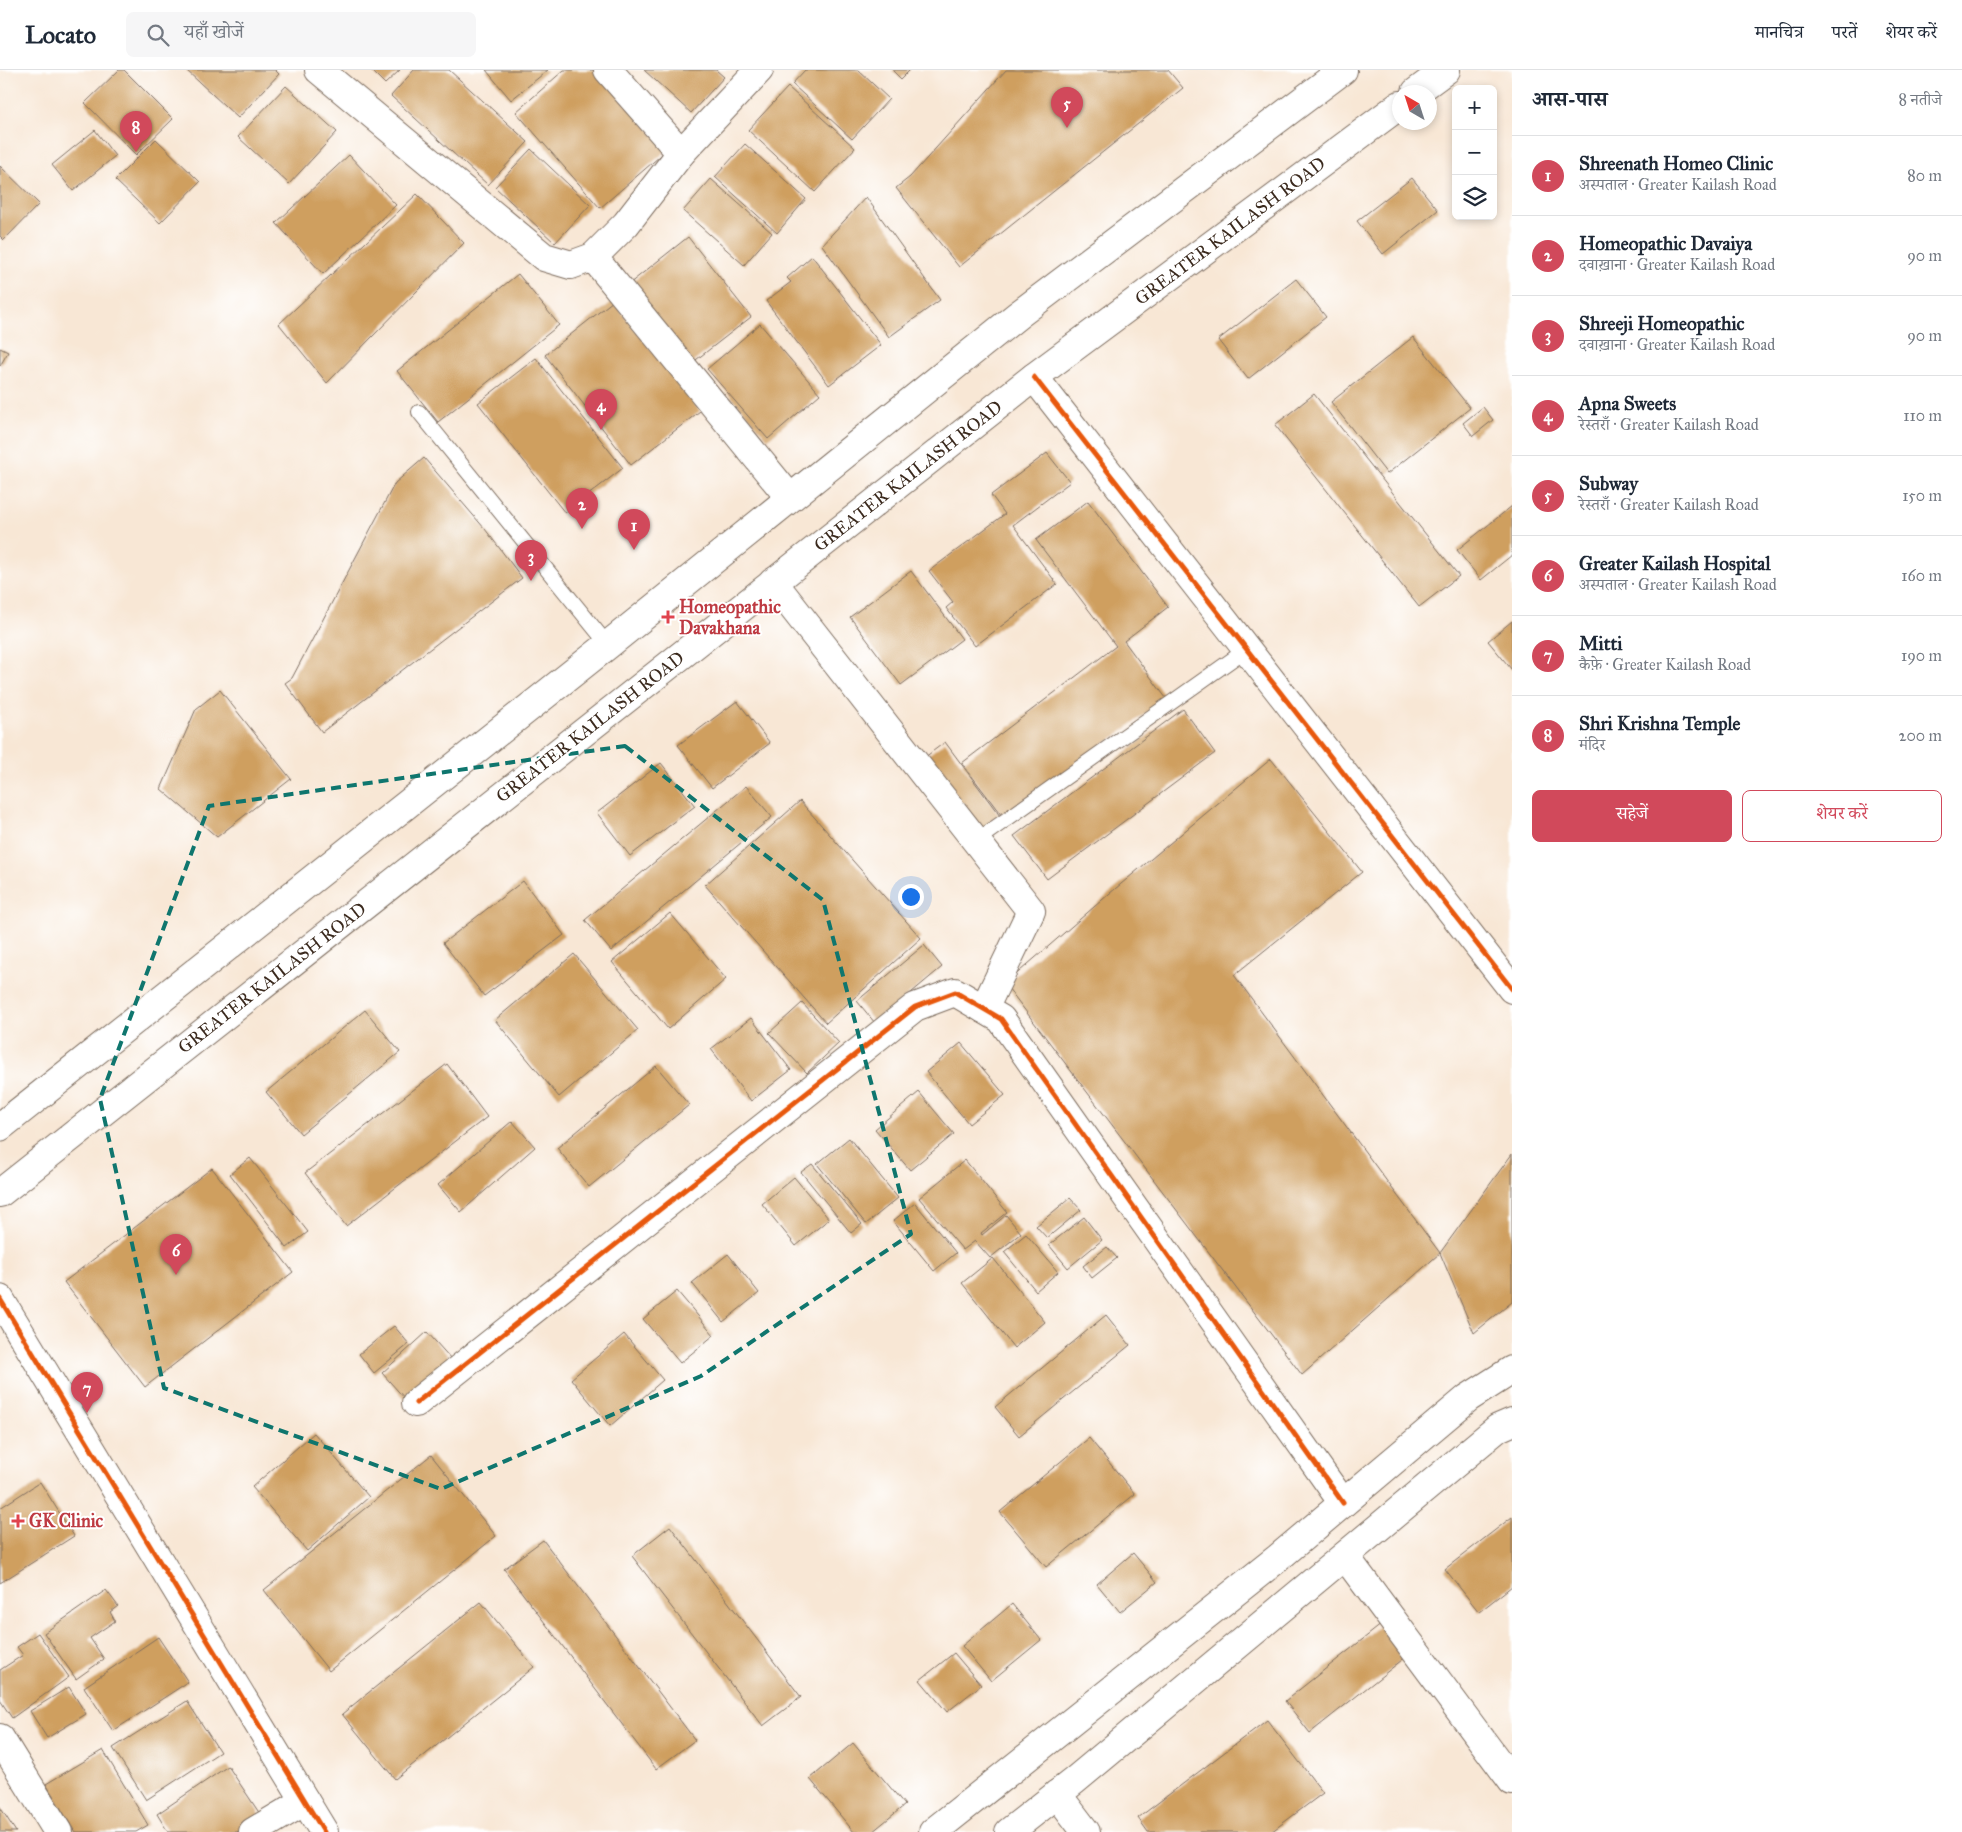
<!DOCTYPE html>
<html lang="hi">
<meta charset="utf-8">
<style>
body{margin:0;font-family:"IM FELL Great Primer","Noto Serif Devanagari",serif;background:#f6f6f7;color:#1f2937}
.controls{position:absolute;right:15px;top:15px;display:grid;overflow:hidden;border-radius:8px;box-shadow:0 2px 8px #0003}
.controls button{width:45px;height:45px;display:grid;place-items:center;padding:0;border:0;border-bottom:1px solid #e0e1e3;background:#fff;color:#1f2937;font:25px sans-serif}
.compass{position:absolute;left:1392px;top:15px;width:45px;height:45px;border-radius:50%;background:#fff;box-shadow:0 2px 8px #0003;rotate:321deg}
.you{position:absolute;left:910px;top:826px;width:18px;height:18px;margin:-12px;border:4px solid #fff;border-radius:50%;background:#1a73e8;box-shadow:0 0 0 8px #1a73e833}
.badge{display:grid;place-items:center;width:32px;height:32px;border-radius:50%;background:#d1495b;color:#fff;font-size:16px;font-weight:700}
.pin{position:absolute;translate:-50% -41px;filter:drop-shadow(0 1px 2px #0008)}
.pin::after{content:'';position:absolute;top:26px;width:18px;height:15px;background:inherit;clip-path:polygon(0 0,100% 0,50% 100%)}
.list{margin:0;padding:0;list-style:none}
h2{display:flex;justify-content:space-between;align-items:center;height:65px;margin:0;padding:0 20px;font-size:21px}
h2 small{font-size:16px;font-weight:400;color:#747a83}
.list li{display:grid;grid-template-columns:32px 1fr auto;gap:15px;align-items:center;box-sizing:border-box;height:80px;padding:0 20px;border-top:1px solid #e0e1e3}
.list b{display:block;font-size:19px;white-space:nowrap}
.list p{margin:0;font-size:16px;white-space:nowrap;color:#747a83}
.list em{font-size:16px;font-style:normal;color:#747a83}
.actions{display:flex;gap:10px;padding:15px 20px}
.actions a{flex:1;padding:11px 0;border:1px solid #d1495b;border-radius:8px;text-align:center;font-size:18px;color:#d1495b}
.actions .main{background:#d1495b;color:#fff}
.icon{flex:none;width:28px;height:28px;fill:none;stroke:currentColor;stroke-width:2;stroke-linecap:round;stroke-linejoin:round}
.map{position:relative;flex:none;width:1512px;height:1762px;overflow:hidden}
header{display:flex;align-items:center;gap:30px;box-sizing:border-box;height:70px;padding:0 25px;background:#fff;border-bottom:1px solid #e0e1e3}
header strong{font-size:24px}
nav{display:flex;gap:28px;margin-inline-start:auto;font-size:18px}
.search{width:350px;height:45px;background:#f6f6f7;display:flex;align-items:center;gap:12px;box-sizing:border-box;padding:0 18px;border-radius:8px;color:#747a83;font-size:19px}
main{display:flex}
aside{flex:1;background:#fff}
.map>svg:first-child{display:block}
.building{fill:#cf9f5f}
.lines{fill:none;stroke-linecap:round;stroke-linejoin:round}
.lane-casing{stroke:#7d6c5e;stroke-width:16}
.street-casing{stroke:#7d6c5e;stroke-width:30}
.secondary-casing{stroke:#7d6c5e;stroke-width:30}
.lane{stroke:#fff;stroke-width:14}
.street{stroke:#fff;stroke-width:28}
.secondary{stroke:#fff;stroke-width:28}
.cycleway-casing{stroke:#fff;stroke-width:8}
.cycleway{stroke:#e8590c;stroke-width:5}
.marked{fill:none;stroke:#0f766e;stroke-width:4;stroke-dasharray:10 6;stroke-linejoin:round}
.health-dot{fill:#e0444e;stroke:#fff;stroke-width:2}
.labels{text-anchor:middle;stroke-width:4;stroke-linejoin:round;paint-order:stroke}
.street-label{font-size:18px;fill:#3b2a1e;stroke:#fff}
.health-label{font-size:18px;font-weight:bold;fill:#be3a42;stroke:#fff;text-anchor:start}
</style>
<header>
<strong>Locato</strong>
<div class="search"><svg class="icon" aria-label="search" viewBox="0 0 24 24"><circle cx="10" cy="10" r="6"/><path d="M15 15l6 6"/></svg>यहाँ खोजें</div>
<nav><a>मानचित्र</a><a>परतें</a><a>शेयर करें</a></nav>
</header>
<main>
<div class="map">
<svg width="1512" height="1762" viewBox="0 0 1512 1762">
<rect width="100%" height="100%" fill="#fff"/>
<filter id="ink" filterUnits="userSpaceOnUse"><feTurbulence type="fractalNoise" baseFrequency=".02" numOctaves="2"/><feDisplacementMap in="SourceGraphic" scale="10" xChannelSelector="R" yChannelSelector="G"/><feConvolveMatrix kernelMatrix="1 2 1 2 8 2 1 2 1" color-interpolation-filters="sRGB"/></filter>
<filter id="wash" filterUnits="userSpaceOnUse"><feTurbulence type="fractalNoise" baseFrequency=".0096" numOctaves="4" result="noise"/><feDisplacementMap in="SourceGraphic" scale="20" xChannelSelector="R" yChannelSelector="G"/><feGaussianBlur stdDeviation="1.12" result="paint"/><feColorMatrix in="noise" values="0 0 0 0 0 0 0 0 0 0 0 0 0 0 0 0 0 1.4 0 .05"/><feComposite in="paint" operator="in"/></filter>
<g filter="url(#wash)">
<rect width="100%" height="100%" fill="#f8e7d5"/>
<g id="blocks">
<!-- building -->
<g class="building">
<path d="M 119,0 L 124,0 L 173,49 L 136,85 L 85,33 Z"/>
<path d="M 186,0 L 275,0 L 279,4 L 238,48 Z"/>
<path d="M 371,0 L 400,0 L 385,14 Z"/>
<path d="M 414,0 L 449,0 L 528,72 L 488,115 L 391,26 Z"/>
<path d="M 486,0 L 548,0 L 511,30 Z"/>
<path d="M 564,0 L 597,0 L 667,80 L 600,138 L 516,42 Z"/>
<path d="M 644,0 L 716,0 L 724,7 L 691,43 Z"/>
<path d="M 805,0 L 858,0 L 889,29 L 852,69 L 792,14 Z"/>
<path d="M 892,0 L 910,0 L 901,9 Z"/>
<path d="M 1006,0 L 1168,0 L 1183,18 L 959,197 L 896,118 L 910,107 Z"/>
<path d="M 286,16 L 337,62 L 289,114 L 238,67 Z"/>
<path d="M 788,17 L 855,78 L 815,122 L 748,60 Z"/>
<path d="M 95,60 L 115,86 L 73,121 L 52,95 Z"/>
<path d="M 156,69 L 200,112 L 160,153 L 115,110 Z"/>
<path d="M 745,74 L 806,129 L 777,163 L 715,107 Z"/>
<path d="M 531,79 L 590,135 L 555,173 L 495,117 Z"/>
<path d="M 349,85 L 396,135 L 323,204 L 276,153 Z"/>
<path d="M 0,96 L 39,134 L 4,170 L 0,166 Z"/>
<path d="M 1412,108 L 1438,140 L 1383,184 L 1357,151 Z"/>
<path d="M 711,109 L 772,163 L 744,195 L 683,141 Z"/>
<path d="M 417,124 L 464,173 L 327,313 L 279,254 Z"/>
<path d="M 866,127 L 940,230 L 889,267 L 822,175 Z"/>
<path d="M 688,167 L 751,247 L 692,293 L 629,214 Z"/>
<path d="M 812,186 L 881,275 L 829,315 L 766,231 L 791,212 L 787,208 Z"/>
<path d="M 518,204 L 559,255 L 438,352 L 397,301 Z"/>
<path d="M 1296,209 L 1326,247 L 1248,309 L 1218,270 Z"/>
<path d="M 613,231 L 700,341 L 631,395 L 545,285 Z"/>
<path d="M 760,254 L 820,324 L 768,369 L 707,299 Z"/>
<path d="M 1413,267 L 1470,338 L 1387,404 L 1331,332 Z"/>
<path d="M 0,278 L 8,282 L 0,296 Z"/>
<path d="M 536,288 L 623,398 L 565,443 L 478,333 Z"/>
<path d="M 1314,324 L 1459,506 L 1419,537 L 1275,355 Z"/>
<path d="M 1483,337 L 1493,350 L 1473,366 L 1463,353 Z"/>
<path d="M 1047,383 L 1070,412 L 1013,455 L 1057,514 L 975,576 L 946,538 L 953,532 L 929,501 L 1005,444 L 991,425 Z"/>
<path d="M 424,388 L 485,459 L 522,508 L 322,662 L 285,613 L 292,608 L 395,413 Z"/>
<path d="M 1088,431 L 1168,537 L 1124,571 L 1166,628 L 1005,750 L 962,693 L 1116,576 L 1036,470 Z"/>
<path d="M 1512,436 L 1512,485 L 1481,510 L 1457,480 Z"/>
<path d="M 911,501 L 962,569 L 901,615 L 850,547 Z"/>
<path d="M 1512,551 L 1512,600 L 1488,571 Z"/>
<path d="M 220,620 L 291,709 L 217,767 L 161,719 L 196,639 Z"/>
<path d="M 737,631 L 770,673 L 712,718 L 678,675 Z"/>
<path d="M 1183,639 L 1215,683 L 1047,809 L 1014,766 Z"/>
<path d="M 945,672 L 1000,746 L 975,765 L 920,691 Z"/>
<path d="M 1271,689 L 1362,802 L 1234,905 L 1440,1183 L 1512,1084 L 1512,1232 L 1474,1263 L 1440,1183 L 1302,1305 L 1005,914 L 1109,824 Z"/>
<path d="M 661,693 L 695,736 L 630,786 L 597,743 Z"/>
<path d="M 746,716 L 772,747 L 611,881 L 585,850 Z"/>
<path d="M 800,731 L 921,868 L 826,953 L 705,815 Z"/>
<path d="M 523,811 L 564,865 L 484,926 L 443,873 Z"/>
<path d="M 670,843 L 726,909 L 668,959 L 612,892 Z"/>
<path d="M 924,875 L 942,897 L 875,953 L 857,931 Z"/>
<path d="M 574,884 L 638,960 L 559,1027 L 495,950 Z"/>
<path d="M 802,933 L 839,973 L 807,1003 L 769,963 Z"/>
<path d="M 365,940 L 400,982 L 301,1064 L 266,1022 Z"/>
<path d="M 751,948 L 791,1000 L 751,1031 L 711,979 Z"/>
<path d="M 961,973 L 1005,1025 L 969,1054 L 926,1002 Z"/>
<path d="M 447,994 L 487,1047 L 346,1156 L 305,1103 Z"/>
<path d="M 656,996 L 689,1035 L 589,1117 L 557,1078 Z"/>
<path d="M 919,1022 L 954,1064 L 910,1100 L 875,1059 Z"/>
<path d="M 512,1051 L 535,1077 L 461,1142 L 438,1115 Z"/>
<path d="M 849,1068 L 898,1128 L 866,1154 L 817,1094 Z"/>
<path d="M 250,1088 L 308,1162 L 287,1178 L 230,1104 Z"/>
<path d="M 965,1090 L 1007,1142 L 981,1163 L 982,1165 L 1006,1145 L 1021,1163 L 990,1188 L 975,1171 L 963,1180 L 919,1128 Z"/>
<path d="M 812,1094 L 862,1154 L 851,1163 L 801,1102 Z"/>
<path d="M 212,1098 L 293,1202 L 145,1317 L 64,1212 Z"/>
<path d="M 794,1107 L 829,1149 L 796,1176 L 762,1134 Z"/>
<path d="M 1070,1128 L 1081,1140 L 1047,1168 L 1036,1156 Z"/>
<path d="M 915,1133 L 956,1183 L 934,1201 L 893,1151 Z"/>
<path d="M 1084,1147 L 1102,1170 L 1068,1198 L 1049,1175 Z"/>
<path d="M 1026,1164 L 1058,1202 L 1036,1221 L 1004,1182 Z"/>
<path d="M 1107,1177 L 1117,1188 L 1092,1208 L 1083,1196 Z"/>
<path d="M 728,1184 L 759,1223 L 723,1252 L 692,1213 Z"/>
<path d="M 993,1188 L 1045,1252 L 1014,1278 L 962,1213 Z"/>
<path d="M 677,1221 L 714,1265 L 680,1293 L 643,1249 Z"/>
<path d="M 1106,1245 L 1130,1275 L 1019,1366 L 995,1337 Z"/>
<path d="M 394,1256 L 409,1274 L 374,1303 L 359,1284 Z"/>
<path d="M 427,1262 L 452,1290 L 406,1330 L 382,1303 Z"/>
<path d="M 624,1264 L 663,1310 L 610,1356 L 571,1309 Z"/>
<path d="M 314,1363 L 369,1427 L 307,1481 L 252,1417 Z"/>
<path d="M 1089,1368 L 1135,1424 L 1046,1497 L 1000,1442 Z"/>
<path d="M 431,1385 L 496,1466 L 329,1601 L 264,1520 Z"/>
<path d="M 40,1412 L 74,1466 L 0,1513 L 0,1438 Z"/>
<path d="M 1512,1447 L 1512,1516 L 1479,1542 L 1445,1499 Z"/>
<path d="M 670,1456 L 801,1627 L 763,1656 L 632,1486 Z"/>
<path d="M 543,1470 L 695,1670 L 656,1699 L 504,1499 Z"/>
<path d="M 1133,1483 L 1157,1512 L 1120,1542 L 1097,1514 Z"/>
<path d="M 106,1520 L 118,1536 L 110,1542 L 115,1551 L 90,1568 L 104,1589 L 76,1609 L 44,1563 Z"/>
<path d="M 481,1532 L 534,1597 L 395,1709 L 342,1644 Z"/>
<path d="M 1012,1534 L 1041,1570 L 991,1611 L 962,1576 Z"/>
<path d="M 1382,1554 L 1407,1586 L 1310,1663 L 1285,1631 Z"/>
<path d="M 38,1563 L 69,1607 L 12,1648 L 0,1630 L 0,1600 L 23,1585 L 17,1577 Z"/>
<path d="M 158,1567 L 188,1612 L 113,1661 L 84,1617 Z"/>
<path d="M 954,1583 L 981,1615 L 947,1642 L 920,1610 Z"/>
<path d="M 69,1617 L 86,1644 L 47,1668 L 30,1641 Z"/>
<path d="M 187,1631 L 220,1682 L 146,1730 L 113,1678 Z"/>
<path d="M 1267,1650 L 1323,1723 L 1271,1762 L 1148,1762 L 1138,1748 Z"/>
<path d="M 853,1673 L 905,1735 L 872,1762 L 854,1762 L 810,1709 Z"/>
<path d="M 103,1680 L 148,1755 L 136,1762 L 75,1762 L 46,1714 Z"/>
<path d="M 228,1696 L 262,1747 L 237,1762 L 168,1762 L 157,1744 Z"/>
<path d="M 0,1737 L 16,1762 L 0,1762 Z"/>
</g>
</g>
</g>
<g filter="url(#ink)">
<use href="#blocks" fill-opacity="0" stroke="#7d6c5e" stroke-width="1"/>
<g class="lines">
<defs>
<g id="lane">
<path d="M 419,342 L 608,575"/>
<path d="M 976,771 L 1247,579"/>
</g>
<g id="street">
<path d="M 319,0 L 544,187 L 571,195 L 593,187 L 626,154 L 681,83 L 759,0"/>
<path d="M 608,0 L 681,83"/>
<path d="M 593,187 L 790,428"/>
<path d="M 773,512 L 1031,841 L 984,939"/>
<path d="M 0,1229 L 324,1762"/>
<path d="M 416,1333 L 915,937 L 955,922 L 1001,949 L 1343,1433"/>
<path d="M 1345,1486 L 1512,1711"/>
<path d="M 0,1668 L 58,1762"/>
<path d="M 1057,1724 L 1086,1762"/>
<path d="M 253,1762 L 305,1731"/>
</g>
<g id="secondary">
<path d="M 1416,22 L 1446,0"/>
<path d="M 1034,307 L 1512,919"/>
<path d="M 0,1057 L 608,575 L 1018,245 L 1343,0"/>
<path d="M 0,1123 L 1034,307 L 1400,35"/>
<path d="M 933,1762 L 1278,1488 L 1468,1328 L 1512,1300"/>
<path d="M 1009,1762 L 1074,1711 L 1498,1358 L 1512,1352"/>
</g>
</defs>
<!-- lane casing -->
<use href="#lane" class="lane-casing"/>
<!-- street casing -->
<use href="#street" class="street-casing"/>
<!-- secondary casing -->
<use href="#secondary" class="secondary-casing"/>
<!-- lane -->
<use href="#lane" class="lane"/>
<!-- street -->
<use href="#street" class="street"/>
<!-- secondary -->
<use href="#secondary" class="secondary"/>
<defs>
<g id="cycleway">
<path d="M 1034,307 L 1512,919"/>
<path d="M 0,1229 L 324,1762"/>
<path d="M 416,1333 L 915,937 L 955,922 L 1001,949 L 1343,1433"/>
</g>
</defs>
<!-- cycleway casing -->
<use href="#cycleway" class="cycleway-casing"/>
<!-- cycleway -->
<use href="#cycleway" class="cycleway"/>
</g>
</g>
<!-- marked area -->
<path class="marked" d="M 625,676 L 823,830 L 911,1164 L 701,1306 L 441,1419 L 164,1318 L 100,1029 L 209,736 Z"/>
<!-- markers -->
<g class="health-dot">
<path d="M665.5 539.5h5v5h5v5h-5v5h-5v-5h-5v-5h5z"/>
<path d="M15.5 1443.5h5v5h5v5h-5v5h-5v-5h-5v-5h5z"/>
</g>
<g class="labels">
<!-- street labels -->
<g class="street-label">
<text transform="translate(1230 161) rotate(-37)" y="6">GREATER KAILASH ROAD</text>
<text transform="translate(908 406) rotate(-38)" y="6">GREATER KAILASH ROAD</text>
<text transform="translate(590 657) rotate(-38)" y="6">GREATER KAILASH ROAD</text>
<text transform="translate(272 908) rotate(-38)" y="6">GREATER KAILASH ROAD</text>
</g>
<!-- health labels -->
<g class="health-label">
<text x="679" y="543">Homeopathic<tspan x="679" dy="21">Davakhana</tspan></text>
<text x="29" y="1457">GK Clinic</text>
</g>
</g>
</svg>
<div class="controls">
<button>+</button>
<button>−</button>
<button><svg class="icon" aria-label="layers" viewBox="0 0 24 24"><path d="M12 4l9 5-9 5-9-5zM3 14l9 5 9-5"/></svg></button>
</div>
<svg class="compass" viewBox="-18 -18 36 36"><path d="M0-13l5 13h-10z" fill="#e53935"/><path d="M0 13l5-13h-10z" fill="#747a83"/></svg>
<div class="you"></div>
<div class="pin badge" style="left:634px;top:480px">1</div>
<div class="pin badge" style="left:582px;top:459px">2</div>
<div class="pin badge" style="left:531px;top:511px">3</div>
<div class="pin badge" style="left:601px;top:360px">4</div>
<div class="pin badge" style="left:1067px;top:58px">5</div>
<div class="pin badge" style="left:176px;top:1205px">6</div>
<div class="pin badge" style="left:87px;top:1343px">7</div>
<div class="pin badge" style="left:136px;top:82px">8</div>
</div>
<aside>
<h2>आस-पास<small>8 नतीजे</small></h2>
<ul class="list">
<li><span class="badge">1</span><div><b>Shreenath Homeo Clinic</b><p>अस्पताल · Greater Kailash Road</p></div><em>80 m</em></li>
<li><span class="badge">2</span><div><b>Homeopathic Davaiya</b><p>दवाख़ाना · Greater Kailash Road</p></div><em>90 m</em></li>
<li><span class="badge">3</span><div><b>Shreeji Homeopathic</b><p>दवाख़ाना · Greater Kailash Road</p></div><em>90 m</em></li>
<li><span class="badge">4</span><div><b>Apna Sweets</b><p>रेस्तराँ · Greater Kailash Road</p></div><em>110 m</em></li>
<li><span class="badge">5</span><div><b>Subway</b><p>रेस्तराँ · Greater Kailash Road</p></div><em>150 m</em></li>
<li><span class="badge">6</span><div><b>Greater Kailash Hospital</b><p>अस्पताल · Greater Kailash Road</p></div><em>160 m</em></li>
<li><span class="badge">7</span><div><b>Mitti</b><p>कैफ़े · Greater Kailash Road</p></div><em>190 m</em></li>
<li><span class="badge">8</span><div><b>Shri Krishna Temple</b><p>मंदिर</p></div><em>200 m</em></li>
</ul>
<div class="actions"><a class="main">सहेजें</a><a>शेयर करें</a></div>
</aside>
</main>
